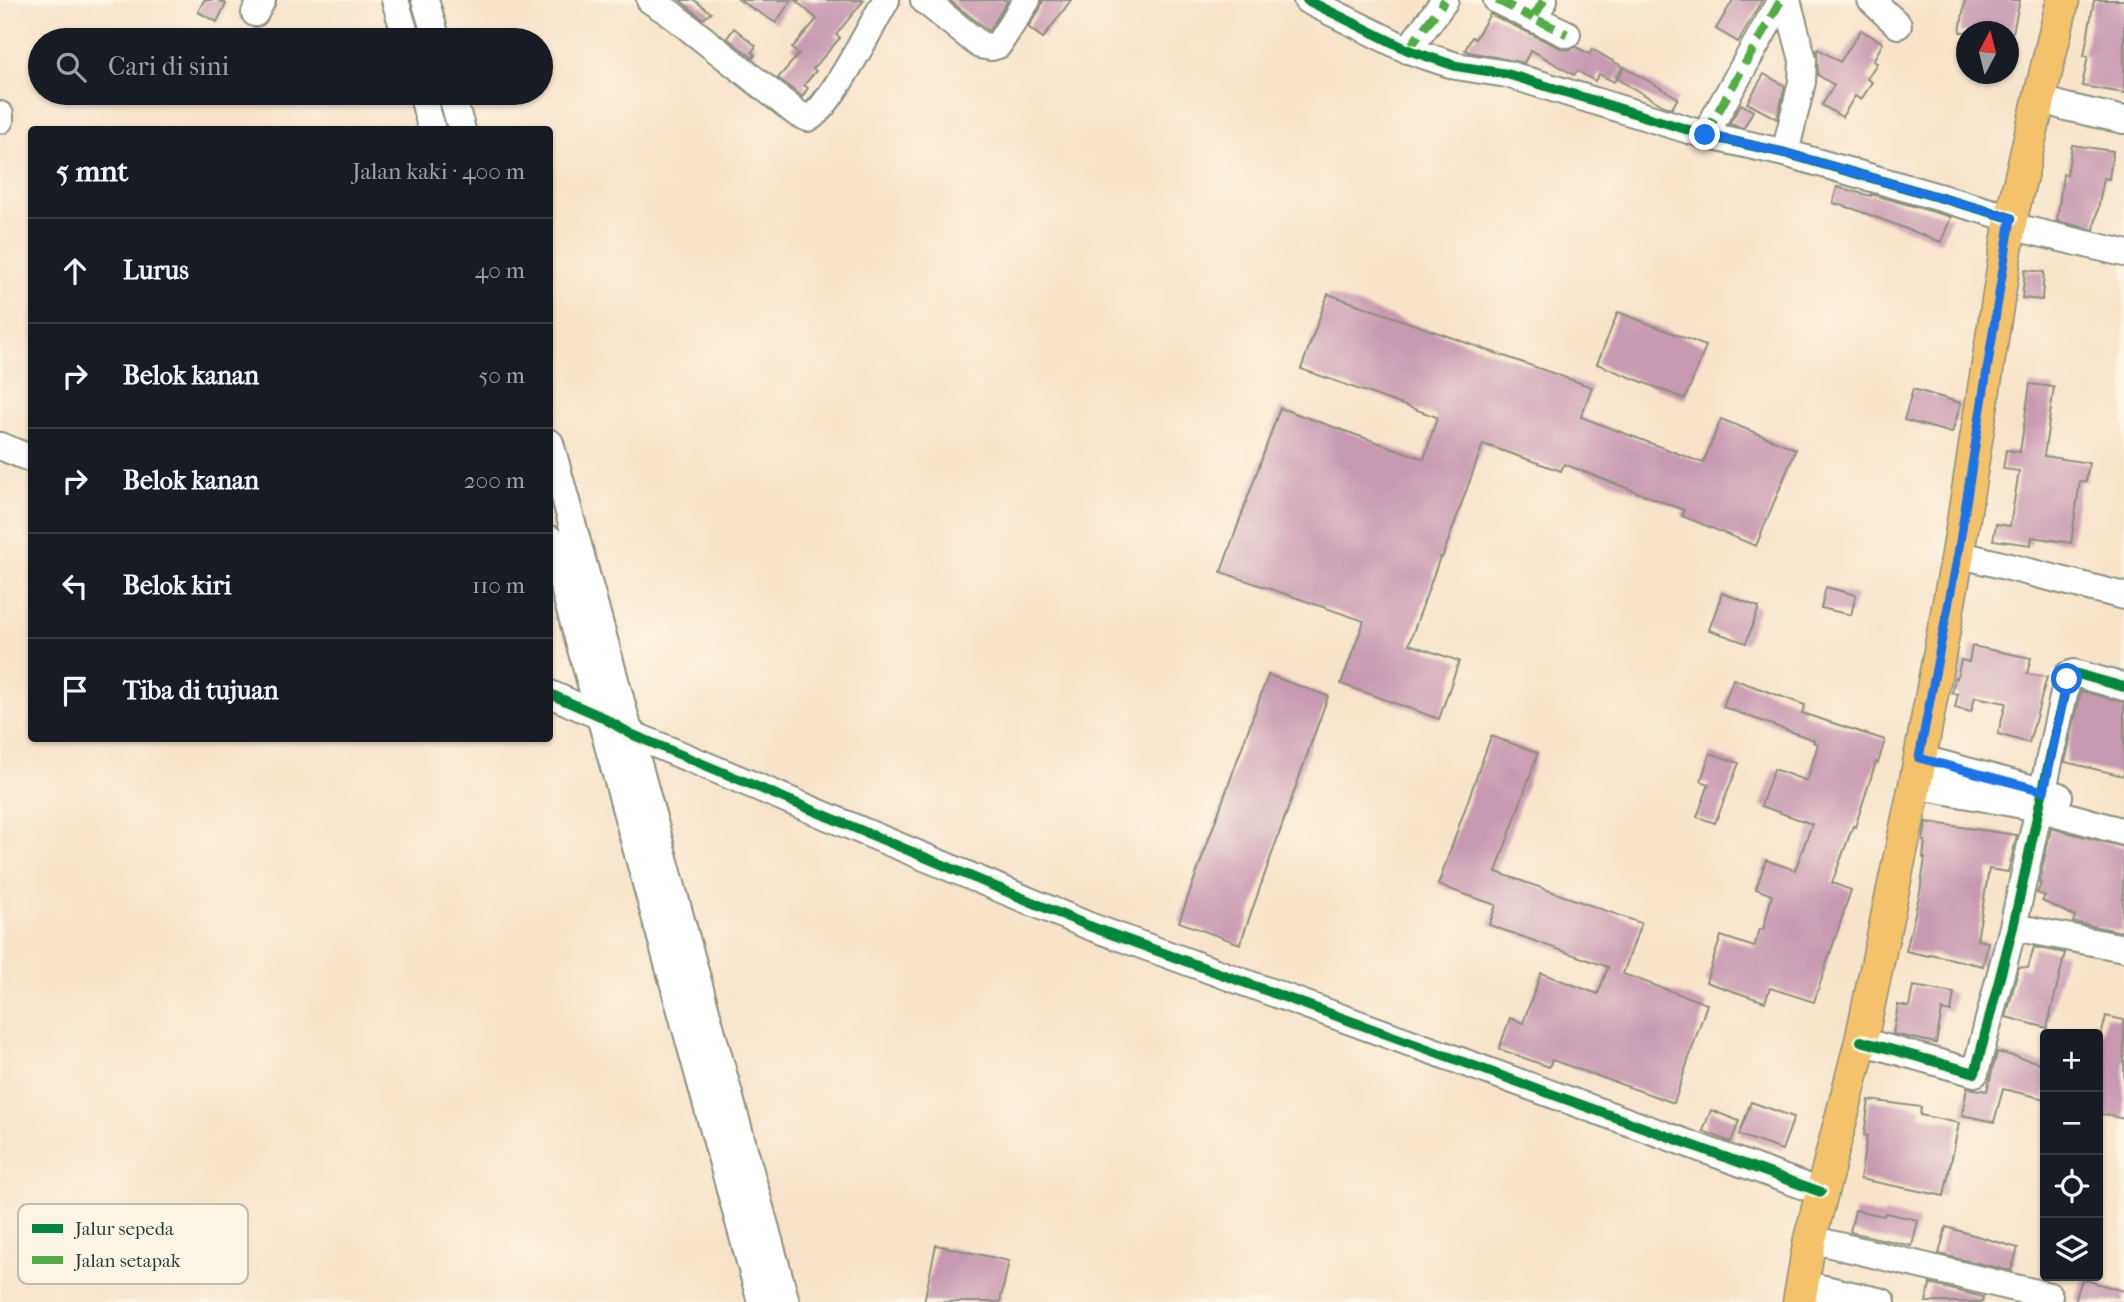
<!DOCTYPE html>
<html lang="id">
<meta charset="utf-8">
<style>
body{margin:0;font-family:"IM FELL French Canon",serif;background:#242831;color:#f1f3f6}
.controls{position:absolute;right:21px;bottom:21px;display:grid;overflow:hidden;border-radius:7px;box-shadow:0 2px 5px #0004}
.controls button{width:63px;height:63px;display:grid;place-items:center;padding:0;border:0;border-bottom:2px solid #363941;background:#171b24;color:#f1f3f6;font:35px sans-serif}
.compass{position:absolute;left:1956px;top:21px;width:63px;height:63px;border-radius:50%;background:#171b24;box-shadow:0 2px 5px #0004;rotate:7deg}
.stop{position:absolute;width:21px;height:21px;margin:-16px;border:5px solid #1a73e8;border-radius:50%;background:#fff}
.stop.end{background:#1a73e8;border-color:#fff;box-shadow:0 2px 7px #0008}
.list{margin:0;padding:0;list-style:none}
h2{display:flex;justify-content:space-between;align-items:center;height:91px;margin:0;padding:0 28px;font-size:30px}
h2 small{font-size:23px;font-weight:400;color:#9ea1a6}
.list li{display:grid;grid-template-columns:46px 1fr auto;gap:21px;align-items:center;box-sizing:border-box;height:105px;padding:0 28px;border-top:2px solid #363941}
.list b{display:block;font-size:26px;white-space:nowrap}
.list em{font-size:23px;font-style:normal;color:#9ea1a6}
.icon{flex:none;width:38px;height:38px;fill:none;stroke:currentColor;stroke-width:2;stroke-linecap:round;stroke-linejoin:round}
.map{position:relative;flex:none;width:2124px;height:1302px;overflow:hidden}
.search{position:absolute;background:#171b24;box-shadow:0 2px 5px #0004;left:28px;top:28px;width:525px;height:77px;display:flex;align-items:center;gap:18px;box-sizing:border-box;padding:0 24px;border-radius:38px;color:#9ea1a6;font-size:26px}
.panel{position:absolute;background:#171b24;box-shadow:0 2px 5px #0004;left:28px;top:126px;width:525px;height:616px;border-radius:7px}
.map>svg:first-child{display:block}
.building{fill:#c799b0}
.lines{fill:none;stroke-linecap:round;stroke-linejoin:round}
.minor-casing{stroke:#8b907e;stroke-width:30}
.major-casing{stroke:#8b907e;stroke-width:35}
.minor{stroke:#fff;stroke-width:26}
.major{stroke:#f3c26a;stroke-width:32}
.quiet{stroke:#52ad45;stroke-width:9;stroke-dasharray:18 9;stroke-linecap:butt}
.cycleway-casing{stroke:#fcf5e5;stroke-width:15}
.cycleway{stroke:#00873e;stroke-width:10}
.route{stroke:#1a73e8;stroke-width:9}
.key{fill:#fcf5e5;stroke:#babeb0;stroke-width:2}
.key-label{font-size:19px;fill:#1f3d34}
</style>
<div class="map">
<svg width="2124" height="1302" viewBox="0 0 2124 1302">
<rect width="100%" height="100%" fill="#fcf5e5"/>
<filter id="ink" filterUnits="userSpaceOnUse"><feTurbulence type="fractalNoise" baseFrequency=".0143" numOctaves="2"/><feDisplacementMap in="SourceGraphic" scale="14" xChannelSelector="R" yChannelSelector="G"/><feConvolveMatrix kernelMatrix="1 2 1 2 8 2 1 2 1" color-interpolation-filters="sRGB"/></filter>
<filter id="wash" filterUnits="userSpaceOnUse"><feTurbulence type="fractalNoise" baseFrequency=".00686" numOctaves="4" result="noise"/><feDisplacementMap in="SourceGraphic" scale="28" xChannelSelector="R" yChannelSelector="G"/><feGaussianBlur stdDeviation="1.57" result="paint"/><feColorMatrix in="noise" values="0 0 0 0 0 0 0 0 0 0 0 0 0 0 0 0 0 1.4 0 .05"/><feComposite in="paint" operator="in"/></filter>
<g filter="url(#wash)">
<rect width="100%" height="100%" fill="#f7e3c9"/>
<g id="blocks">
<!-- building -->
<g class="building">
<path d="M 204,0 L 218,0 L 226,4 L 217,22 L 198,12 Z"/>
<path d="M 680,0 L 694,0 L 711,13 L 703,19 Z"/>
<path d="M 739,0 L 791,0 L 776,23 Z"/>
<path d="M 795,0 L 864,0 L 836,35 L 840,38 L 813,69 L 816,71 L 804,85 L 808,88 L 802,97 L 778,78 L 799,54 L 792,48 L 817,19 Z"/>
<path d="M 949,0 L 1008,0 L 989,31 Z"/>
<path d="M 1043,0 L 1071,0 L 1043,38 L 1028,27 L 1040,9 Z"/>
<path d="M 1733,0 L 1762,0 L 1738,42 L 1716,29 Z"/>
<path d="M 1965,0 L 2020,0 L 2013,32 L 1960,32 Z"/>
<path d="M 2094,0 L 2124,0 L 2124,93 L 2082,86 L 2088,56 L 2084,56 Z"/>
<path d="M 1490,14 L 1560,48 L 1569,50 L 1576,47 L 1590,54 L 1592,49 L 1623,67 L 1614,82 L 1599,74 L 1595,81 L 1577,71 L 1574,75 L 1531,50 L 1524,63 L 1469,52 L 1465,50 L 1472,37 L 1475,39 Z"/>
<path d="M 734,28 L 756,46 L 752,52 L 755,55 L 753,58 L 727,38 Z"/>
<path d="M 1861,30 L 1883,43 L 1873,61 L 1877,63 L 1867,79 L 1872,82 L 1861,100 L 1855,96 L 1842,117 L 1822,105 L 1834,85 L 1818,75 L 1817,50 L 1818,49 L 1840,62 Z"/>
<path d="M 1624,67 L 1678,98 L 1672,108 L 1664,106 L 1617,79 Z"/>
<path d="M 1764,74 L 1785,86 L 1777,119 L 1747,103 Z"/>
<path d="M 1741,104 L 1753,111 L 1744,128 L 1729,124 Z"/>
<path d="M 2072,145 L 2113,151 L 2109,179 L 2104,178 L 2094,230 L 2057,221 L 2063,174 L 2067,175 Z"/>
<path d="M 1837,187 L 1871,196 L 1871,194 L 1951,217 L 1941,242 L 1854,209 L 1833,203 Z"/>
<path d="M 2025,270 L 2044,272 L 2042,300 L 2022,298 Z"/>
<path d="M 1328,294 L 1592,387 L 1581,417 L 1703,463 L 1721,419 L 1796,449 L 1756,546 L 1682,516 L 1684,510 L 1564,464 L 1561,471 L 1483,444 L 1442,558 L 1440,557 L 1409,644 L 1459,661 L 1439,719 L 1341,684 L 1364,621 L 1221,572 L 1280,408 L 1424,459 L 1437,417 L 1301,369 Z"/>
<path d="M 1618,312 L 1706,346 L 1685,399 L 1597,364 Z"/>
<path d="M 2030,384 L 2054,387 L 2044,456 L 2089,463 L 2086,482 L 2080,481 L 2071,543 L 2032,537 L 2031,545 L 1993,540 L 1996,524 L 2010,526 L 2019,471 L 2003,469 L 2006,450 L 2020,452 Z"/>
<path d="M 1913,389 L 1961,403 L 1952,433 L 1904,420 Z"/>
<path d="M 1826,587 L 1856,595 L 1851,615 L 1821,608 Z"/>
<path d="M 1722,593 L 1759,607 L 1746,643 L 1709,630 Z"/>
<path d="M 1972,646 L 2031,658 L 2027,674 L 2047,677 L 2029,743 L 1998,734 L 2006,703 L 1975,697 L 1971,712 L 1955,708 L 1958,694 L 1952,693 L 1955,677 L 1957,678 L 1961,660 L 1969,662 Z"/>
<path d="M 1268,675 L 1328,696 L 1240,944 L 1179,922 Z"/>
<path d="M 1733,679 L 1805,705 L 1802,713 L 1885,740 L 1878,763 L 1876,762 L 1855,827 L 1853,826 L 1832,883 L 1851,890 L 1814,1002 L 1770,988 L 1765,1002 L 1706,982 L 1721,936 L 1754,947 L 1760,929 L 1763,930 L 1772,895 L 1756,889 L 1766,860 L 1795,870 L 1812,824 L 1761,806 L 1774,769 L 1807,781 L 1818,744 L 1813,742 L 1814,740 L 1723,707 Z"/>
<path d="M 2081,691 L 2124,702 L 2124,776 L 2065,762 Z"/>
<path d="M 1491,736 L 1538,753 L 1496,872 L 1641,923 L 1623,974 L 1707,1004 L 1674,1103 L 1552,1060 L 1549,1067 L 1499,1049 L 1510,1018 L 1523,1023 L 1541,973 L 1598,994 L 1608,967 L 1489,925 L 1496,905 L 1438,885 Z"/>
<path d="M 1710,753 L 1739,763 L 1715,823 L 1697,817 L 1709,784 L 1701,781 Z"/>
<path d="M 1926,822 L 2017,835 L 2008,872 L 1989,869 L 1977,940 L 1988,942 L 1983,966 L 1930,954 L 1929,956 L 1906,951 L 1920,892 L 1925,858 L 1923,858 L 1925,841 L 1923,841 Z"/>
<path d="M 2051,828 L 2124,847 L 2122,932 L 2073,922 L 2075,916 L 2042,901 L 2045,896 L 2037,893 L 2041,884 L 2039,883 Z"/>
<path d="M 2034,947 L 2065,953 L 2047,1028 L 2006,1017 L 2019,967 L 2028,968 Z"/>
<path d="M 1913,986 L 1954,993 L 1951,1012 L 1942,1010 L 1936,1043 L 1893,1034 L 1898,1005 L 1909,1007 Z"/>
<path d="M 2106,1016 L 2124,1020 L 2124,1119 L 2098,1113 L 2098,1048 Z"/>
<path d="M 1997,1052 L 2045,1064 L 2045,1099 L 2003,1089 L 1994,1122 L 1962,1115 L 1967,1088 L 1987,1091 Z"/>
<path d="M 1869,1100 L 1921,1107 L 1920,1115 L 1959,1123 L 1944,1196 L 1860,1179 L 1867,1136 L 1864,1135 Z"/>
<path d="M 1751,1102 L 1794,1117 L 1782,1150 L 1739,1135 Z"/>
<path d="M 1711,1110 L 1739,1121 L 1731,1142 L 1703,1131 Z"/>
<path d="M 1855,1210 L 1884,1216 L 1885,1213 L 1918,1220 L 1912,1246 L 1850,1232 Z"/>
<path d="M 1946,1227 L 2018,1248 L 2011,1271 L 1939,1254 Z"/>
<path d="M 936,1245 L 1009,1261 L 1000,1302 L 924,1302 Z"/>
<path d="M 2082,1279 L 2124,1291 L 2124,1302 L 2075,1302 Z"/>
<path d="M 1930,1284 L 1983,1297 L 1982,1302 L 1926,1302 Z"/>
</g>
</g>
</g>
<g filter="url(#ink)">
<use href="#blocks" fill-opacity="0" stroke="#8b907e" stroke-width="2"/>
<g class="lines">
<defs>
<g id="minor">
<path d="M 395,0 L 407,40"/>
<path d="M 425,0 L 437,40"/>
<path d="M 650,0 L 670,13 L 798,114 L 808,118 C 827,113 874,21 886,0"/>
<path d="M 924,0 L 980,45 L 991,47 L 998,45 L 1027,0"/>
<path d="M 1307,0 L 1408,50 L 1456,66 L 1507,74 L 1705,135 L 1785,153 L 2011,218"/>
<path d="M 1497,0 L 1533,18"/>
<path d="M 1544,0 L 1533,18 L 1567,34"/>
<path d="M 1871,0 L 1898,25"/>
<path d="M 255,13 L 262,0"/>
<path d="M 1408,50 L 1445,0"/>
<path d="M 422,93 L 432,130"/>
<path d="M 451,93 L 462,130"/>
<path d="M 2040,99 L 2066,107 L 2124,120"/>
<path d="M 0,115 L 0,120"/>
<path d="M 1705,135 L 1781,0"/>
<path d="M 1785,153 L 1802,82 L 1803,60 L 1787,0"/>
<path d="M 2010,226 L 2124,253"/>
<path d="M 550,443 L 786,1302"/>
<path d="M 0,446 L 32,459"/>
<path d="M 550,539 L 600,716 L 761,1302"/>
<path d="M 1958,554 L 2124,596"/>
<path d="M 550,694 L 600,716 L 631,734 L 1089,926 L 1821,1192"/>
<path d="M 1919,758 L 2059,796"/>
<path d="M 1915,785 L 2039,808 L 2124,832"/>
<path d="M 2013,927 L 2124,948"/>
<path d="M 1861,1041 L 1975,1073 L 2013,927 L 2068,675 L 2074,673 L 2124,687"/>
<path d="M 1810,1239 L 2049,1296"/>
<path d="M 1802,1284 L 1882,1302"/>
</g>
<path id="major" d="M 1799,1302 L 1810,1239 L 1861,1041 L 1915,785 L 1958,554 L 2011,218 L 2063,0"/>
</defs>
<!-- minor casing -->
<use href="#minor" class="minor-casing"/>
<!-- major casing -->
<use href="#major" class="major-casing"/>
<!-- minor -->
<use href="#minor" class="minor"/>
<!-- major -->
<use href="#major" class="major"/>
<!-- quiet -->
<g class="quiet">
<path d="M 1497,0 L 1533,18"/>
<path d="M 1544,0 L 1533,18 L 1567,34"/>
<path d="M 1408,50 L 1445,0"/>
<path d="M 1705,135 L 1781,0"/>
</g>
<defs>
<g id="cycleway">
<path d="M 1307,0 L 1408,50 L 1456,66 L 1507,74 L 1705,135 L 1785,153 L 2011,218"/>
<path d="M 550,694 L 600,716 L 631,734 L 1089,926 L 1821,1192"/>
<path d="M 1861,1041 L 1975,1073 L 2013,927 L 2068,675 L 2074,673 L 2124,687"/>
</g>
</defs>
<!-- cycleway casing -->
<use href="#cycleway" class="cycleway-casing"/>
<!-- cycleway -->
<use href="#cycleway" class="cycleway"/>
</g>
</g>
<g class="lines" filter="url(#ink)">
<!-- route -->
<path class="route" d="M 1705,135 L 1785,153 L 2011,218 L 1958,554 L 1919,758 L 2044,791 L 2067,679"/>
</g>
<!-- legend -->
<rect x="18" y="1204" width="230" height="80" rx="10" class="key"/>
<rect x="32" y="1224" width="31" height="9" fill="#00873e"/>
<rect x="32" y="1256" width="31" height="8" fill="#52ad45"/>
<g class="key-label">
<text x="75" y="1235">Jalur sepeda</text>
<text x="75" y="1267">Jalan setapak</text>
</g>
</svg>
<div class="controls">
<button>+</button>
<button>−</button>
<button><svg class="icon" aria-label="locate" viewBox="0 0 24 24"><circle cx="12" cy="12" r="6"/><path d="M12 2v4M12 18v4M2 12h4M18 12h4"/></svg></button>
<button><svg class="icon" aria-label="layers" viewBox="0 0 24 24"><path d="M12 4l9 5-9 5-9-5zM3 14l9 5 9-5"/></svg></button>
</div>
<svg class="compass" viewBox="-18 -18 36 36"><path d="M0-13l5 13h-10z" fill="#e53935"/><path d="M0 13l5-13h-10z" fill="#9ea1a6"/></svg>
<div class="stop" style="left:2067px;top:679px"></div>
<div class="stop end" style="left:1705px;top:135px"></div>
<div class="search"><svg class="icon" aria-label="search" viewBox="0 0 24 24"><circle cx="10" cy="10" r="6"/><path d="M15 15l6 6"/></svg>Cari di sini</div>
<section class="panel">
<h2>5 mnt<small>Jalan kaki · 400 m</small></h2>
<ul class="list">
<li><svg class="icon" aria-label="ahead" viewBox="0 0 24 24"><path d="M12 20V5M6 11l6-6 6 6"/></svg><div><b>Lurus</b></div><em>40 m</em></li>
<li><svg class="icon" aria-label="right" viewBox="0 0 24 24"><path d="M7 20v-9h11M14 6l5 5-5 5"/></svg><div><b>Belok kanan</b></div><em>50 m</em></li>
<li><svg class="icon" aria-label="right" viewBox="0 0 24 24"><path d="M7 20v-9h11M14 6l5 5-5 5"/></svg><div><b>Belok kanan</b></div><em>200 m</em></li>
<li><svg class="icon" aria-label="left" viewBox="0 0 24 24"><path d="M17 20v-9H6M10 6l-5 5 5 5"/></svg><div><b>Belok kiri</b></div><em>110 m</em></li>
<li><svg class="icon" aria-label="arrive" viewBox="0 0 24 24"><path d="M6 21V4h12l-3 4 3 4H6"/></svg><div><b>Tiba di tujuan</b></div></li>
</ul>
</section>
</div>
